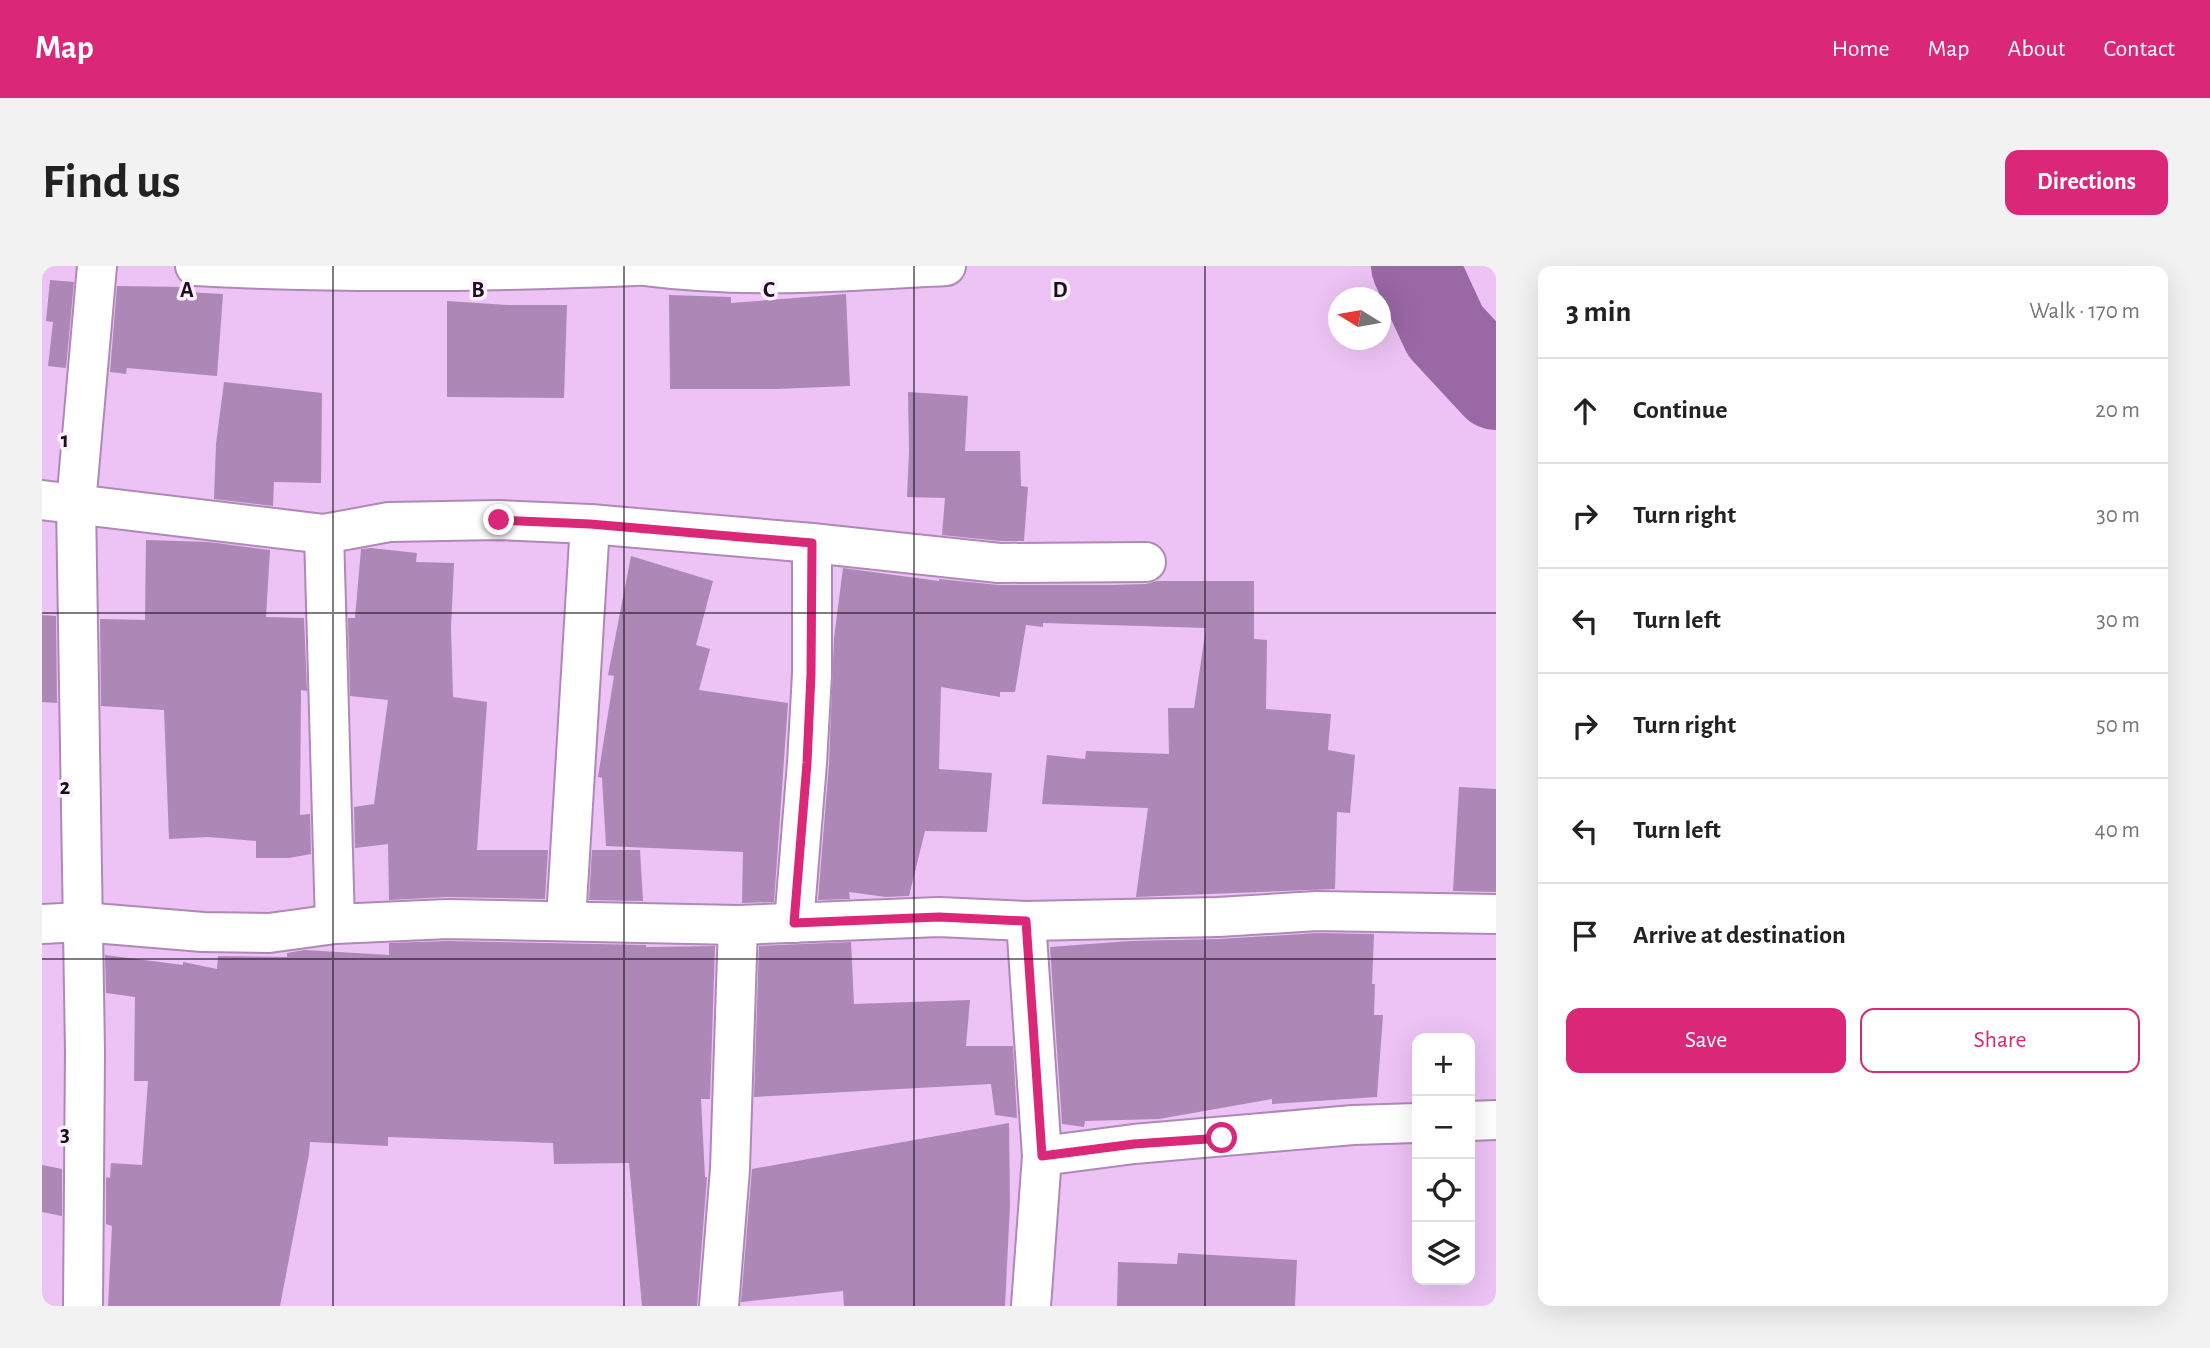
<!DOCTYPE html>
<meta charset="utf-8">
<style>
body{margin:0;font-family:"Alegreya Sans",sans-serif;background:#f2f2f2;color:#222}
.controls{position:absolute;right:21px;bottom:21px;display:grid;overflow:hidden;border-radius:14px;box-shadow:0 7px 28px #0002}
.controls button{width:63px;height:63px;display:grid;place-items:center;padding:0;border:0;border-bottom:2px solid #e0e0e0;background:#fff;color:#222;font:35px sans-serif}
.compass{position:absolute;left:1286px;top:21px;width:63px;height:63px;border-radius:50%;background:#fff;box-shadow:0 7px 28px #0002;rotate:281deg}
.stop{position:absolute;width:21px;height:21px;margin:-16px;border:5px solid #db2777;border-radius:50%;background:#fff}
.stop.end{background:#db2777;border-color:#fff;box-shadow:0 2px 7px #0008}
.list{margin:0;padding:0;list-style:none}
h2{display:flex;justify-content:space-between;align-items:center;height:91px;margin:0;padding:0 28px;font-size:30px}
h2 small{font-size:23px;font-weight:400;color:#767676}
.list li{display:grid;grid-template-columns:46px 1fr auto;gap:21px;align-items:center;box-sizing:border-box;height:105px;padding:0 28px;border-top:2px solid #e0e0e0}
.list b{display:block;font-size:26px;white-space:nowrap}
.list em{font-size:23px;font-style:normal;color:#767676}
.actions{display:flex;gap:14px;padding:21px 28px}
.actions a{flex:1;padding:16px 0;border:2px solid #db2777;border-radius:14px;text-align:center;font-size:24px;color:#db2777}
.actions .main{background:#db2777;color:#fff}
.icon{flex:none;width:38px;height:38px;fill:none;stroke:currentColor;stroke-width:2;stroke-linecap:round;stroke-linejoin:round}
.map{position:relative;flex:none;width:1454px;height:1040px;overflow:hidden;border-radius:14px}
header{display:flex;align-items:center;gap:42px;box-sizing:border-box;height:98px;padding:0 35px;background:#db2777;color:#fff}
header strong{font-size:33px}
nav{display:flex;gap:38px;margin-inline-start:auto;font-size:24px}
.intro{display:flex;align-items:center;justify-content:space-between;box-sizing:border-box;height:168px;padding:0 42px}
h1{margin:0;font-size:49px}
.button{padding:18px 32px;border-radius:14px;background:#db2777;color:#fff;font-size:24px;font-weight:700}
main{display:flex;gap:42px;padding:0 42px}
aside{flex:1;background:#fff;border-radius:14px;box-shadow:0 7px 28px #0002}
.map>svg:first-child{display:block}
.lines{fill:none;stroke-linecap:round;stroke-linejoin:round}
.river{stroke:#9b68a6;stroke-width:88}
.building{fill:#ad87b5}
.street-casing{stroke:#af89b6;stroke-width:42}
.street{stroke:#fff;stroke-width:38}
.route{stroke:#db2777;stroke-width:9}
.grid{fill:none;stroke:#1d0e1f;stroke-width:2;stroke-opacity:0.55}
.grid-label{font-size:23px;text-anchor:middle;font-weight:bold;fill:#1d0e1f;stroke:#fcf0fe;stroke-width:7;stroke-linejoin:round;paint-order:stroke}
</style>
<header>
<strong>Map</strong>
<nav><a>Home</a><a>Map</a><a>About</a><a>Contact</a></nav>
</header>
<div class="intro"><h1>Find us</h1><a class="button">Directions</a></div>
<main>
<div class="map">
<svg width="1454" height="1040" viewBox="0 0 1454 1040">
<rect width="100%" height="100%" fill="#ecc3f4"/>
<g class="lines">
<!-- river -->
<path class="river" d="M 1373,0 L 1403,65 L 1454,120"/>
</g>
<!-- building -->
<g class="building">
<path d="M 8,14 L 32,16 L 24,102 L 6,100 L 11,56 L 4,55 Z"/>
<path d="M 75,20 L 144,21 L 144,26 L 181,28 L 175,110 L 85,102 L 84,108 L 68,106 Z"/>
<path d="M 804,28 L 808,120 L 733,123 L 628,123 L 627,29 L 689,31 L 689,37 Z"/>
<path d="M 405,35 L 465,39 L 525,39 L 522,132 L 405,131 Z"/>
<path d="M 182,116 L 280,127 L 279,217 L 232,216 L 231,240 L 172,233 L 174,178 Z"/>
<path d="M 866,126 L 926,130 L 923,185 L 978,185 L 979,220 L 986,221 L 982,275 L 958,275 L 900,269 L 903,232 L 865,231 L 867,186 Z"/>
<path d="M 104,274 L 167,276 L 228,284 L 224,351 L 262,352 L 265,425 L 259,424 L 258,549 L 268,548 L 269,588 L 247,592 L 214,592 L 214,575 L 166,571 L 127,573 L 122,444 L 59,440 L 58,353 L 103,354 Z"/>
<path d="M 329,282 L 375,287 L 374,296 L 412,297 L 409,362 L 411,431 L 445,436 L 435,584 L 506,584 L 503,633 L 405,631 L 347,634 L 346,578 L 313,582 L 312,541 L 332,538 L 346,434 L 308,430 L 306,352 L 313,352 L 319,283 Z"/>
<path d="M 589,290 L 671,315 L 654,379 L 668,383 L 657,424 L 746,437 L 732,636 L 700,637 L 701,586 L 564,580 L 560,512 L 556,511 L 572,410 L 566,409 Z"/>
<path d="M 801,302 L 897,315 L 897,313 L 957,319 L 1071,319 L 1104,318 L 1115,315 L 1212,315 L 1212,373 L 1225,374 L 1224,443 L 1289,448 L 1286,484 L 1313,489 L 1308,547 L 1295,546 L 1293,623 L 1094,631 L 1106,542 L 1000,538 L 1005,489 L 1043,493 L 1044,485 L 1127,488 L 1126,442 L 1152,442 L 1164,362 L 1001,357 L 1001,361 L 984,359 L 973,426 L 958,426 L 958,431 L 899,421 L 897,503 L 950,507 L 945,566 L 883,565 L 867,630 L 844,631 L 807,626 L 808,633 L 776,634 L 787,498 L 792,372 Z"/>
<path d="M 0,349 L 14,350 L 15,437 L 0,436 Z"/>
<path d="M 1417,521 L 1454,523 L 1454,626 L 1411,625 Z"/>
<path d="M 550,584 L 598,584 L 601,635 L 547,634 Z"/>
<path d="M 1275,667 L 1332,668 L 1330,718 L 1333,718 L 1332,749 L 1341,749 L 1335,831 L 1230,838 L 1230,833 L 1117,853 L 1043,855 L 1042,861 L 1020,858 L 1008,681 L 1088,675 L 1177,673 Z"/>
<path d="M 406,675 L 604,679 L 604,681 L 673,680 L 668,833 L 659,833 L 663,911 L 665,911 L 655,1040 L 600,1040 L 587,897 L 512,898 L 511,877 L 346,871 L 346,880 L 268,876 L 267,888 L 238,1040 L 66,1040 L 70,960 L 64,958 L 64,911 L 68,912 L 69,897 L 100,899 L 106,815 L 92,815 L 93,731 L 64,727 L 63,689 L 141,699 L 141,696 L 175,703 L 176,690 L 245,691 L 245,687 L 262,684 L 347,689 L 347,677 Z"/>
<path d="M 809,676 L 812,738 L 928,734 L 924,780 L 971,780 L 975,852 L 953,849 L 949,818 L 712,831 L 717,680 Z"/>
<path d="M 967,857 L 968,939 L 963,1040 L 802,1040 L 801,1025 L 699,1036 L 710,903 Z"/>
<path d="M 0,899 L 20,903 L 20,950 L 0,946 Z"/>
<path d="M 1136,987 L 1255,994 L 1253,1040 L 1075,1040 L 1076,996 L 1135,998 Z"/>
</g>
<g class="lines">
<defs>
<g id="street">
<path d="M 153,0 C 300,8 446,6 594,0"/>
<path d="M 602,0 C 703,13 803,6 904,0"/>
<path d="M 0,234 L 282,268 L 347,256 L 457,254 L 548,258 L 770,277 L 957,297 L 1104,296"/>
<path d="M 282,268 L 293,658"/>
<path d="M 524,654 L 548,258"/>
<path d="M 984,655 L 1000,890 L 989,1040"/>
<path d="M 752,657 L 765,497 L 770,408 L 770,277"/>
<path d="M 0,658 L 40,656 L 161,666 L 227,667 L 293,658 L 406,653 L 696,659 L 897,651 L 984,655 L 1176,651 L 1275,645 L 1454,648"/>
<path d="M 1428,855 L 1454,854"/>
<path d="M 1000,890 L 1092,878 L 1311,859 L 1375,857"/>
<path d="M 41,1040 L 43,786 L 34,238 L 55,0"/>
<path d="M 677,1040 L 688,903 L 696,659"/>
</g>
</defs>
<!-- street casing -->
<use href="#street" class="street-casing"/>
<!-- street -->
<use href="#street" class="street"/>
</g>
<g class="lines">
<!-- route -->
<path class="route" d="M 457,254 L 548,258 L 770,277 L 769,408 L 765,497 L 752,657 L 897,651 L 984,655 L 1000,890 L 1092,878 L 1180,872"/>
</g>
<!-- grid -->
<path class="grid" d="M 291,0 L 291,1040M 582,0 L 582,1040M 872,0 L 872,1040M 1163,0 L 1163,1040M 0,347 L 1454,347M 0,693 L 1454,693"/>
<g class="grid-label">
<text x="145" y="31">A</text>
<text x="436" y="31">B</text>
<text x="727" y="31">C</text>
<text x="1018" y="31">D</text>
<text x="23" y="181">1</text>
<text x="23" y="528">2</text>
<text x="23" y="875">3</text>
</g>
</svg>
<div class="controls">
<button>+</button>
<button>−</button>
<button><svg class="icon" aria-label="locate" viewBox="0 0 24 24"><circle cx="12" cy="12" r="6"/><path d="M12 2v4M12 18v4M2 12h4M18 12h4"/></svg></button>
<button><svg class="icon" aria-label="layers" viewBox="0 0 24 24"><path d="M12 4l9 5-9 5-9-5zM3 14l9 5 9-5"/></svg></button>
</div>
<svg class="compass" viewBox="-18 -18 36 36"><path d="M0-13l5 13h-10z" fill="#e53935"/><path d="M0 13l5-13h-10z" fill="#767676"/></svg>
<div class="stop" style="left:1180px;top:872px"></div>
<div class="stop end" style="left:457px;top:254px"></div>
</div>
<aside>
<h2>3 min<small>Walk · 170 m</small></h2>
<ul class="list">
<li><svg class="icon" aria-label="ahead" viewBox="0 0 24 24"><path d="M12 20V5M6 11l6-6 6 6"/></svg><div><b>Continue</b></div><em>20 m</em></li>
<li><svg class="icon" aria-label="right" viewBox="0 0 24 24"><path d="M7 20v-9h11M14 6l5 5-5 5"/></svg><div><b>Turn right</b></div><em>30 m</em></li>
<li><svg class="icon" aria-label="left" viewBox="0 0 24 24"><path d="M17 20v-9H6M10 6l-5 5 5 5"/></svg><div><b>Turn left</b></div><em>30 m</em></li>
<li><svg class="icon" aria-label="right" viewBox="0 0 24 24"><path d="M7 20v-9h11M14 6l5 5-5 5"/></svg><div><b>Turn right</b></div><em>50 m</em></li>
<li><svg class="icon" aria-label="left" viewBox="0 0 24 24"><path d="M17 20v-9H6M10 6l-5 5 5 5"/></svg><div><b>Turn left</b></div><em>40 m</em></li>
<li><svg class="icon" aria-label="arrive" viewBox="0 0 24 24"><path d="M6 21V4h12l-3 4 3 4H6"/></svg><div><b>Arrive at destination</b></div></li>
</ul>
<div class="actions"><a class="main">Save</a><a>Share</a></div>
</aside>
</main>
